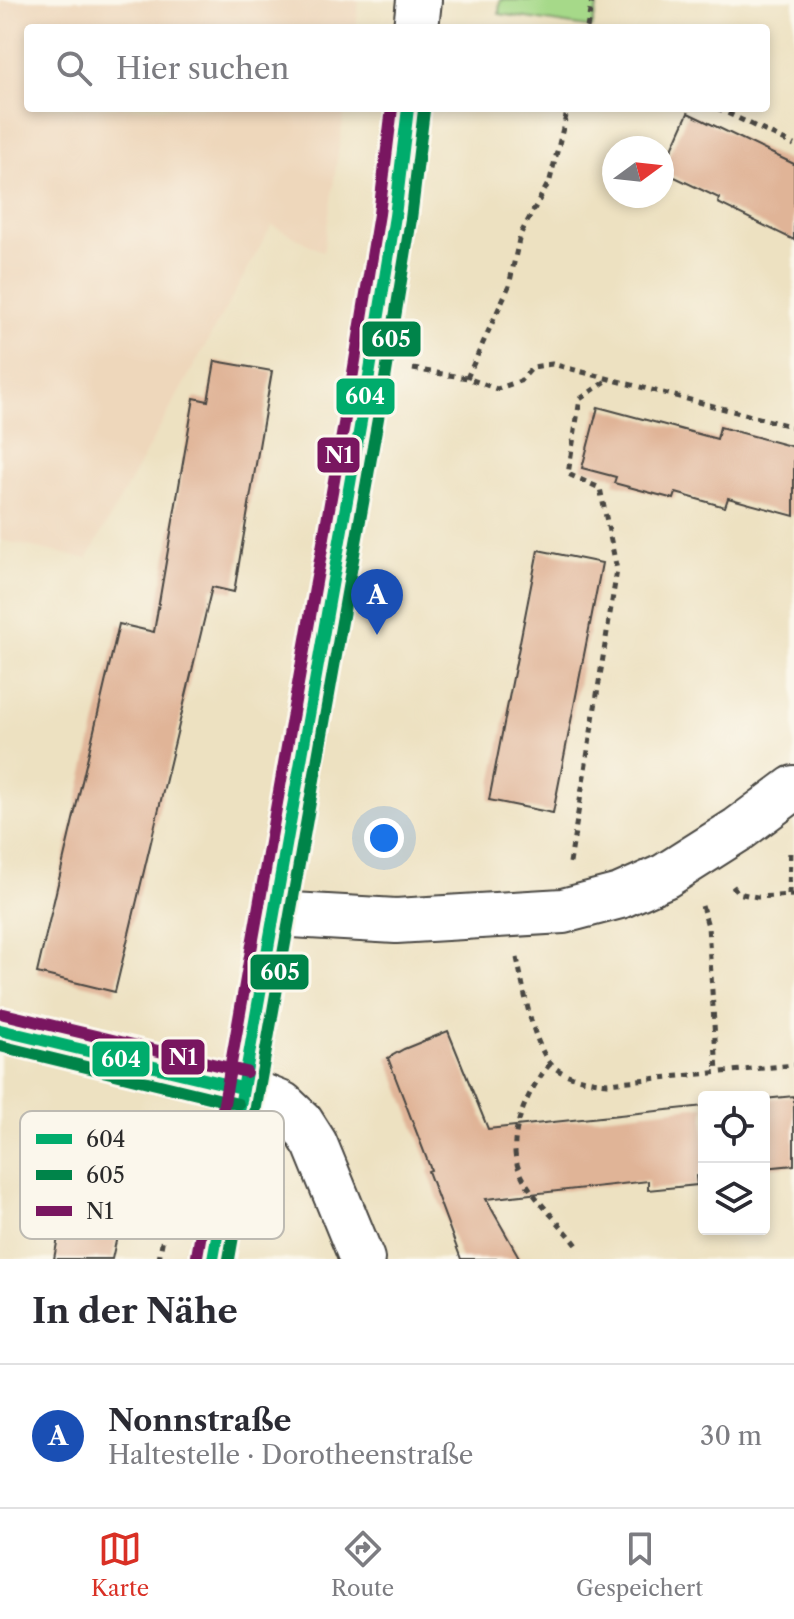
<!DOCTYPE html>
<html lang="de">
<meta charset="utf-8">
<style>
body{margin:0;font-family:"Libre Caslon Text",serif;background:#f2f2f3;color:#2b2b33}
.controls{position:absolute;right:24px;bottom:24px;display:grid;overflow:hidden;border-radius:8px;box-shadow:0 4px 12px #0003}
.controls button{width:72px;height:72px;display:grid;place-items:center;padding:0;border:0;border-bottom:2px solid #e1e1e2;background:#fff;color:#2b2b33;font:40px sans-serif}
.compass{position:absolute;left:602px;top:136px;width:72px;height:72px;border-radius:50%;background:#fff;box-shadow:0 4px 12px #0003;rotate:75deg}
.you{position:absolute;left:384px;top:838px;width:28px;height:28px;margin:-20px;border:6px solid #fff;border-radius:50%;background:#1a73e8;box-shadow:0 0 0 12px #1a73e833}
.badge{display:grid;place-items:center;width:52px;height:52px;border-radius:50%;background:#d93025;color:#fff;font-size:26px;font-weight:700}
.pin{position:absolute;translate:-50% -66px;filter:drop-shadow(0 2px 4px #0008)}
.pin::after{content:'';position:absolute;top:42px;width:28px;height:24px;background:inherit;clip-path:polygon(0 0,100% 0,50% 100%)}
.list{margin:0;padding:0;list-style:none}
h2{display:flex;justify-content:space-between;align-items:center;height:104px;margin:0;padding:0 32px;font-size:34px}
h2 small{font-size:26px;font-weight:400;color:#7c7c81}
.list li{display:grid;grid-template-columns:52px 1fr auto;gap:24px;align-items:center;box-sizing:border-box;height:144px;padding:0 32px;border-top:2px solid #e1e1e2}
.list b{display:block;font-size:30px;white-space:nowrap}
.list p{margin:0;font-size:26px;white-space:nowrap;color:#7c7c81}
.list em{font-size:26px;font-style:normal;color:#7c7c81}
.icon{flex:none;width:44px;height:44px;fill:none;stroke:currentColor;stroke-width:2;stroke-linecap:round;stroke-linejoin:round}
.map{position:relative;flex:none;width:794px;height:1259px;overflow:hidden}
.search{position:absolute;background:#fff;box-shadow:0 4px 12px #0003;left:24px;right:24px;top:24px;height:88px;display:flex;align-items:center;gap:20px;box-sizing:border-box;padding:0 28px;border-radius:8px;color:#7c7c81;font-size:30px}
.sheet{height:248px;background:#fff}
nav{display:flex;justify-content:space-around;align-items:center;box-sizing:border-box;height:112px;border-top:2px solid #e1e1e2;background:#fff;font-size:22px;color:#7c7c81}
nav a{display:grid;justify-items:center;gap:4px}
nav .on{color:#d93025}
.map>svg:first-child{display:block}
.built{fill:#eed7bb}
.green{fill:#a6d989;stroke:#68825a;stroke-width:2}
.building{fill:#e0b497}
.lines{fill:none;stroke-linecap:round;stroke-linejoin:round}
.street-casing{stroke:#484642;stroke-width:48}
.path{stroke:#484642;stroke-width:5;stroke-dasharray:6 6;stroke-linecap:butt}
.street{stroke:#fff;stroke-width:44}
.bus-1-casing{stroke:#fbf7ec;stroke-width:18}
.bus-2-casing{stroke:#fbf7ec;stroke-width:18}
.bus-3-casing{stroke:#fbf7ec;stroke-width:18}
.bus-1{stroke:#00ac6c;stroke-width:12}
.bus-2{stroke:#00844a;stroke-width:12}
.bus-3{stroke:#791660;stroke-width:12}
.key{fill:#fbf7ec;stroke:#bdbab2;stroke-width:2}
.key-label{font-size:22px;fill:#2b2b2b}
.line-badge{stroke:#fbf7ec;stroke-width:3}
.badge-label{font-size:22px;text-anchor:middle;font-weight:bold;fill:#fff}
</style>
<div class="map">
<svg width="794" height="1259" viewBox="0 0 794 1259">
<rect width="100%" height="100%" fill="#fbf7ec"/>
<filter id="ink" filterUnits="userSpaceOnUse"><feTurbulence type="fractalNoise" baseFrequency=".0125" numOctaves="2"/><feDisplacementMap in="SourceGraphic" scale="16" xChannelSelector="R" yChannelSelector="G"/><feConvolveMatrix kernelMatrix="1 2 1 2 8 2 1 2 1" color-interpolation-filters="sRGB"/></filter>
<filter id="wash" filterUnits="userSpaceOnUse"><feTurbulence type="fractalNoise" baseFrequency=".006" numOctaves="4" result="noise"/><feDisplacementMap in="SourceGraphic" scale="32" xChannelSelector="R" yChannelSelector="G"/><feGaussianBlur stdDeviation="1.8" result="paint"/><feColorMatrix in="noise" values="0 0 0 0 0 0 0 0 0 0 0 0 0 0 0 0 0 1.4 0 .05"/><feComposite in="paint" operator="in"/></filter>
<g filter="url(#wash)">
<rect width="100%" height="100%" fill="#ede1c1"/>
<!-- built -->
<path class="built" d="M 0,0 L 359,0 L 356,28 L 28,28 L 28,108 L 345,108 L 323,252 L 272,225 L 87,559 L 0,540 Z"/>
<!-- green -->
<path class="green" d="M 500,0 L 599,0 L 592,28 L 499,14 Z"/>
<g id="blocks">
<!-- building -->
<g class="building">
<path d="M 688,113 L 794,164 L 794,240 L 718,203 L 719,198 L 662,171 Z"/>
<path d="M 215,361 L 272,371 L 234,592 L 212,587 L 115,992 L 37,973 L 119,624 L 154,632 L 194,398 L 208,401 Z"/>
<path d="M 598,407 L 717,439 L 720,427 L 794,447 L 794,516 L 728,498 L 725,507 L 676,493 L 674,499 L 614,483 L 616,477 L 582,468 Z"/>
<path d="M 538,550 L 602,563 L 553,813 L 489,800 Z"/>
<path d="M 448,1031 L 488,1129 L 704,1106 L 704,1175 L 696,1176 L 697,1185 L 648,1190 L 648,1181 L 486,1199 L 520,1259 L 461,1259 L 428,1171 L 431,1170 L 388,1058 L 404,1049 Z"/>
<path d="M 794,1096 L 794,1165 L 764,1168 L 764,1099 Z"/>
<path d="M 76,1140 L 132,1150 L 124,1192 L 127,1192 L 112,1259 L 54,1259 Z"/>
</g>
</g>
</g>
<g filter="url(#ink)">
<use href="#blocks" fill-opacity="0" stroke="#484642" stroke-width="2"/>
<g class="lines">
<defs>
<g id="street">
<path d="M 416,28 L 419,0"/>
<path d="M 275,914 L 396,921 L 563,911 L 620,896 L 665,876 L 739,829 L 794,788"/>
<path d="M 0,1030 L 242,1088 L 282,1104 L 301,1122 L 315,1144 L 362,1259"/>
<path d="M 213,1259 L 369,376 L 395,216 L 408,108"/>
</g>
</defs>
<!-- street casing -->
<use href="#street" class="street-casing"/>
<!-- path -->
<g class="path">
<path d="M 587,28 L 592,0"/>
<path d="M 717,108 L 794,145"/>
<path d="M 413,369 L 467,378 L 497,389 L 520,381 L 533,367 L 552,364 L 794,427"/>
<path d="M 467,378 L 509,286 L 520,235 L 550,180 L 568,108"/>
<path d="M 570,863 L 617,570 L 600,488 L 568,474 L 580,399 L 609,379"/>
<path d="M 733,886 L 738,893 L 757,897 L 794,895"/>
<path d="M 789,895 L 790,849"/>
<path d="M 702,906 L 708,926 L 717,1072"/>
<path d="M 517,958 C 524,989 531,1037 549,1062 C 562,1078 589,1081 608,1083 L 794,1065"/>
<path d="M 550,1064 C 528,1089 503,1140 521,1174 C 534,1201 561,1223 579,1248"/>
<path d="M 159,1259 L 183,1130 L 189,1126"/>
</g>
<!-- street -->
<use href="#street" class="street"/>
<defs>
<g id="bus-1">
<path d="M 0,1030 L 242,1088"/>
<path d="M 213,1259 L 369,376 L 395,216 L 408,108"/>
</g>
<g id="bus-2">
<path d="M 0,1046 L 238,1104"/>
<path d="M 229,1259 L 385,379 L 411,219 L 424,110"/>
</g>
<g id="bus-3">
<path d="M 4,1014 L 246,1072"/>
<path d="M 197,1256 L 353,373 L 379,214 L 392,108"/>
</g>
</defs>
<!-- bus-1 casing -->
<use href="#bus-1" class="bus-1-casing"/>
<!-- bus-2 casing -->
<use href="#bus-2" class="bus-2-casing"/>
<!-- bus-3 casing -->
<use href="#bus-3" class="bus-3-casing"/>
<!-- bus-1 -->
<use href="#bus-1" class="bus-1"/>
<!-- bus-2 -->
<use href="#bus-2" class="bus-2"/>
<!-- bus-3 -->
<use href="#bus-3" class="bus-3"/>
</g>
</g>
<!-- legend -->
<rect x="20" y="1111" width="264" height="128" rx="12" class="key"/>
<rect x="36" y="1134" width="36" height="10" fill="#00ac6c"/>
<rect x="36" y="1170" width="36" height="10" fill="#00844a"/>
<rect x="36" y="1206" width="36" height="10" fill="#791660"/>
<g class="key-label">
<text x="86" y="1147">604</text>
<text x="86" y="1183">605</text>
<text x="86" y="1219">N1</text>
</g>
<g class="line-badge">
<rect x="361" y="320" width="61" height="38" rx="8" fill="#00844a"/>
<rect x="335" y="377" width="61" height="39" rx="8" fill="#00ac6c"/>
<rect x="316" y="436" width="45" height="38" rx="8" fill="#791660"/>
<rect x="249" y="953" width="61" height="38" rx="8" fill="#00844a"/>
<rect x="160" y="1038" width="46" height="38" rx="8" fill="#791660"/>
<rect x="91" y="1040" width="60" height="38" rx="8" fill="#00ac6c"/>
</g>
<g class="badge-label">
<text x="391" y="347">605</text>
<text x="365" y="404">604</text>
<text x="339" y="463">N1</text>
<text x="280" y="980">605</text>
<text x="183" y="1065">N1</text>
<text x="121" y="1067">604</text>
</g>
</svg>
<div class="controls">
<button><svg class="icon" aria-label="locate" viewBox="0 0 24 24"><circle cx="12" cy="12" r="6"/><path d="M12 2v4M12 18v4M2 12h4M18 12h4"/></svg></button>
<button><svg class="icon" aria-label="layers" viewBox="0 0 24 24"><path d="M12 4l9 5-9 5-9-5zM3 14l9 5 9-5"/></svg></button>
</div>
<svg class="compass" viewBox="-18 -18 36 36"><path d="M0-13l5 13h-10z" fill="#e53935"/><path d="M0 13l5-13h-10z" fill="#7c7c81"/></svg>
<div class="you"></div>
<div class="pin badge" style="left:377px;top:635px;background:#1a4fb4">A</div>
<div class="search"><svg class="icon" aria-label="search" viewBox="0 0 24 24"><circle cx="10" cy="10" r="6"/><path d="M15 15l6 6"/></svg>Hier suchen</div>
</div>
<section class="sheet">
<h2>In der Nähe<small></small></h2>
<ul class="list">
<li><span class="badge" style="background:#1a4fb4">A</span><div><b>Nonnstraße</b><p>Haltestelle · Dorotheenstraße</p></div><em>30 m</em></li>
</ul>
</section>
<nav>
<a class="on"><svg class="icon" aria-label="map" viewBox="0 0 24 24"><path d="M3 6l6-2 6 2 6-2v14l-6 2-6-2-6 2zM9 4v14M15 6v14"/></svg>Karte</a>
<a><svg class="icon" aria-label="directions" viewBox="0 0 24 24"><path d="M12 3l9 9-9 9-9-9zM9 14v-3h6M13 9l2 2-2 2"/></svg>Route</a>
<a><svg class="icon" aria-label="saved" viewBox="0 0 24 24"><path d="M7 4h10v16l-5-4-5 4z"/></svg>Gespeichert</a>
</nav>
